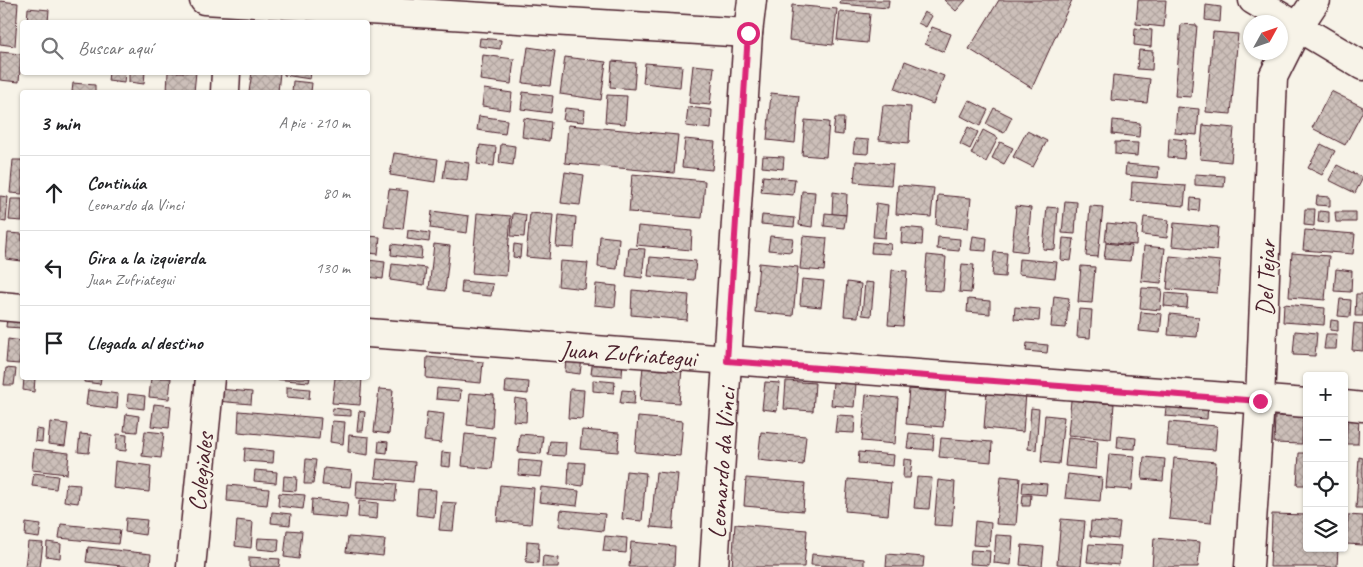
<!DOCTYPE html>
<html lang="es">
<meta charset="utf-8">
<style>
body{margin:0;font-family:Caveat,sans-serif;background:#f6f6f6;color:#202124}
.controls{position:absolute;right:15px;bottom:15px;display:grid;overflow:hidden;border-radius:5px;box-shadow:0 1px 4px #0004}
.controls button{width:45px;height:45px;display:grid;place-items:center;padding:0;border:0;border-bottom:1px solid #e0e0e0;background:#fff;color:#202124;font:25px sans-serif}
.compass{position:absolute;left:1243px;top:15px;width:45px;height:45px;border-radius:50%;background:#fff;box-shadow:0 1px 4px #0004;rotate:50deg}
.stop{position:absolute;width:15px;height:15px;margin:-11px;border:4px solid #db2777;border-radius:50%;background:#fff}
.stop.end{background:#db2777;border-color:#fff;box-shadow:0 1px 5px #0008}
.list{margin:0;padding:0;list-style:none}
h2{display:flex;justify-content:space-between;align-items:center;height:65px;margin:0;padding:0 20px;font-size:21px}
h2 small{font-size:16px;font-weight:400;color:#757577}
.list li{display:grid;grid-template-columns:32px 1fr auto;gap:15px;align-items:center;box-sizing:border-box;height:75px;padding:0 20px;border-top:1px solid #e0e0e0}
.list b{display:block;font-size:19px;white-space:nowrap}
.list p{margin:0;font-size:16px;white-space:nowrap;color:#757577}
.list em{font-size:16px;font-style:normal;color:#757577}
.icon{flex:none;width:28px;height:28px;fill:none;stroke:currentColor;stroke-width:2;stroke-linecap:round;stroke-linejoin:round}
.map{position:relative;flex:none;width:1363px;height:567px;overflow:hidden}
.search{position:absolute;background:#fff;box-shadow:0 1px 4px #0004;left:20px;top:20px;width:350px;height:55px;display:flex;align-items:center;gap:12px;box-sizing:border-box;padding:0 18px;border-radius:5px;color:#757577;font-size:19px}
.panel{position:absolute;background:#fff;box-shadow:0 1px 4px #0004;left:20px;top:90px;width:350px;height:290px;border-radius:5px}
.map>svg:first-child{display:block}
.building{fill:url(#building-cross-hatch);stroke:#4a1f2b}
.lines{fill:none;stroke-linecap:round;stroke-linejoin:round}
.minor-casing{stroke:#4a1f2b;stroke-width:31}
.secondary-casing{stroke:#4a1f2b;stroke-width:31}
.minor{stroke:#f7f3e8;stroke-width:28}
.secondary{stroke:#f7f3e8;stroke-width:28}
.route{stroke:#db2777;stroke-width:6}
.labels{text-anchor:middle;stroke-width:4;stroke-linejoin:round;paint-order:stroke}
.street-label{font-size:25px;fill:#4a1f2b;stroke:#f7f3e8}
</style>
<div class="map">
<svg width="1363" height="567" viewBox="0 0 1363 567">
<defs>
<pattern id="building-cross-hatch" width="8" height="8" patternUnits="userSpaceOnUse" patternTransform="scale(1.25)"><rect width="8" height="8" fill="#ccbfb9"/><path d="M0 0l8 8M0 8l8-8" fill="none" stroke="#b1a49f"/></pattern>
</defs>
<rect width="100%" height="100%" fill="#f7f3e8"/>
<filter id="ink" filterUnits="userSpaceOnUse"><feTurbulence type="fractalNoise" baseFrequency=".02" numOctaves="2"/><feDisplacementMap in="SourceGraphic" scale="10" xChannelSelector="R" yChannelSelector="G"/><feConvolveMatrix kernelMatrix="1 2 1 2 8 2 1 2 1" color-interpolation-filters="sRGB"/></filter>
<g filter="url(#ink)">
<!-- building -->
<g class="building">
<path d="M 841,0 L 889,0 L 888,8 L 840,4 Z"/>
<path d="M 944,0 L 966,0 L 956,11 Z"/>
<path d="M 999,0 L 1072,0 L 1032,88 L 969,49 Z"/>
<path d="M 1138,0 L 1166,0 L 1164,27 L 1136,24 Z"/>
<path d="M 0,1 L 18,3 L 15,46 L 0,44 Z"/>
<path d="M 792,5 L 837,9 L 833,45 L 789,40 Z"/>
<path d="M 1206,5 L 1221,7 L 1220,22 L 1205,20 Z"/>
<path d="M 28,8 L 49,10 L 48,22 L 27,22 Z"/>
<path d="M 840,11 L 870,14 L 867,43 L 837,40 Z"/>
<path d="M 924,12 L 932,16 L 926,27 L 918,23 Z"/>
<path d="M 1181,24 L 1197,25 L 1191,97 L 1175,96 Z"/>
<path d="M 932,27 L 951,34 L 944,52 L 925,44 Z"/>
<path d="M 1135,28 L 1152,30 L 1151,47 L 1134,45 Z"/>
<path d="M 1213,32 L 1238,34 L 1231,114 L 1206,112 Z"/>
<path d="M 480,38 L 501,40 L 500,49 L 479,46 Z"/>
<path d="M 528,47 L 555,51 L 550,86 L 523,83 Z"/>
<path d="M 1139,50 L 1153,51 L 1152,70 L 1137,69 Z"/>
<path d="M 0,52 L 21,54 L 19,82 L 0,80 Z"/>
<path d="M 483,55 L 514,59 L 511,84 L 480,80 Z"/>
<path d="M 565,57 L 606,62 L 601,100 L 560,94 Z"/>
<path d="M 612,61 L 636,63 L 634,89 L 610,87 Z"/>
<path d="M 905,61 L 944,76 L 933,104 L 895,89 Z"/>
<path d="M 645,63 L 682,66 L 680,87 L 643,83 Z"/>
<path d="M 693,65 L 714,67 L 710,105 L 689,103 Z"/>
<path d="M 109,72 L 125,72 L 124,83 L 108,81 Z"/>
<path d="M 129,72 L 145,72 L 144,84 L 129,82 Z"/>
<path d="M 168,72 L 196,72 L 194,92 L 167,92 Z"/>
<path d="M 252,72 L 280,72 L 278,92 L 249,92 Z"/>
<path d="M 284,72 L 311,72 L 310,79 L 284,75 Z"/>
<path d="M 1113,75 L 1150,79 L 1147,103 L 1111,100 Z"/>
<path d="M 293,81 L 312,83 L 311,92 L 292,92 Z"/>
<path d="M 73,83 L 95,85 L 95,92 L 72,92 Z"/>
<path d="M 484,89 L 512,93 L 510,110 L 482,106 Z"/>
<path d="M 1331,91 L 1363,107 L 1363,111 L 1345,145 L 1312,128 Z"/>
<path d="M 523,92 L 553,96 L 551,113 L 521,109 Z"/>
<path d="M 771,93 L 799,96 L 795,143 L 767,140 Z"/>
<path d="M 607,95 L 627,96 L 625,124 L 605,122 Z"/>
<path d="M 969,100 L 988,110 L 980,126 L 961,116 Z"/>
<path d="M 883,105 L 911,107 L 909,143 L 879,140 Z"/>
<path d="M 688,107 L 712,110 L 711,129 L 686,126 Z"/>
<path d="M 1177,107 L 1199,109 L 1197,135 L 1175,133 Z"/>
<path d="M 565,108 L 585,110 L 584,122 L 563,120 Z"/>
<path d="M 994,108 L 1012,117 L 1004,133 L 986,124 Z"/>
<path d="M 479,116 L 507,120 L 505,134 L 477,130 Z"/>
<path d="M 524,118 L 551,122 L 549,141 L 522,137 Z"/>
<path d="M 835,118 L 844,118 L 843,135 L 833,134 Z"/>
<path d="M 805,120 L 829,122 L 826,157 L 802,155 Z"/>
<path d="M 1113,120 L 1140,123 L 1139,137 L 1112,134 Z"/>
<path d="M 568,125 L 678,135 L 674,173 L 565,163 Z"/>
<path d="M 1203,125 L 1234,128 L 1231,162 L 1200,159 Z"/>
<path d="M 968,127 L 978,132 L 970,149 L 960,144 Z"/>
<path d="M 983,130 L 998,138 L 986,162 L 971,154 Z"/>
<path d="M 1027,131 L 1047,141 L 1033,167 L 1013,157 Z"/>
<path d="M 1169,138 L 1186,140 L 1184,159 L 1168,157 Z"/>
<path d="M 685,139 L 715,142 L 712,170 L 682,167 Z"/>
<path d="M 855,139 L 869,140 L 868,154 L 853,153 Z"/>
<path d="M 1000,142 L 1013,148 L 1004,164 L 992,158 Z"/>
<path d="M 1115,142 L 1138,143 L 1137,156 L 1115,154 Z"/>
<path d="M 501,144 L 515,146 L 513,165 L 499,163 Z"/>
<path d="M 1321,144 L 1335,151 L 1322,175 L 1308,168 Z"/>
<path d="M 480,145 L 496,147 L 494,166 L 477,164 Z"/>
<path d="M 394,153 L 438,159 L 435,182 L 390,175 Z"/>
<path d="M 763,156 L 784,157 L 783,169 L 762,167 Z"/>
<path d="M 13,160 L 22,160 L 22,194 L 10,193 Z"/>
<path d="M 446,160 L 469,163 L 467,181 L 443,178 Z"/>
<path d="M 856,161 L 893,164 L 891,185 L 854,182 Z"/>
<path d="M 1126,164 L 1159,167 L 1158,178 L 1125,175 Z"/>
<path d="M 1337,165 L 1363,178 L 1355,193 L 1329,180 Z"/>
<path d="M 565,172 L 584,175 L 580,205 L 561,203 Z"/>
<path d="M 632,174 L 705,181 L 702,218 L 629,212 Z"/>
<path d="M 1195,174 L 1225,176 L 1224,187 L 1195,185 Z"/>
<path d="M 763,176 L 795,179 L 793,195 L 761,192 Z"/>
<path d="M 1132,182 L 1186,186 L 1184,206 L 1131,201 Z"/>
<path d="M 898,185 L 934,188 L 931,217 L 896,214 Z"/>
<path d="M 389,189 L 408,191 L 403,229 L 384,227 Z"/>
<path d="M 802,191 L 815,192 L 812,227 L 799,225 Z"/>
<path d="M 833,192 L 847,194 L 846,215 L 832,214 Z"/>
<path d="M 938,195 L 971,198 L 968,228 L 936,225 Z"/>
<path d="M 0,196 L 8,197 L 6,222 L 0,221 Z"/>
<path d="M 1317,196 L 1330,197 L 1330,206 L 1316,205 Z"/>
<path d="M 1191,198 L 1200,199 L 1199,211 L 1190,210 Z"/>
<path d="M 11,199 L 22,199 L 22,221 L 9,220 Z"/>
<path d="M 1065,201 L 1077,202 L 1075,234 L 1062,233 Z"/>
<path d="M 876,203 L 888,205 L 885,238 L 873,237 Z"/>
<path d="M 1016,206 L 1031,208 L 1027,252 L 1012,250 Z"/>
<path d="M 1090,206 L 1103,207 L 1098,257 L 1086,256 Z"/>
<path d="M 1047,207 L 1058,208 L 1055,250 L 1043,249 Z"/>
<path d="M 1305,209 L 1315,209 L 1314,226 L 1304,225 Z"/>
<path d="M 432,211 L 469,216 L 467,233 L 430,228 Z"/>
<path d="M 1319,211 L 1329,212 L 1329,223 L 1318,222 Z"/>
<path d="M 1335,212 L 1356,212 L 1356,222 L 1336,222 Z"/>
<path d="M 477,213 L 511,216 L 506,276 L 472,273 Z"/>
<path d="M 513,213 L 526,215 L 524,237 L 511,236 Z"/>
<path d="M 530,213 L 553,215 L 549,259 L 526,257 Z"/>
<path d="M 825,213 L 846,215 L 844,228 L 824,226 Z"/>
<path d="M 559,215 L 576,217 L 574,248 L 556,247 Z"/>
<path d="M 762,215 L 795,218 L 794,227 L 761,224 Z"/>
<path d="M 1144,217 L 1169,220 L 1167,238 L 1142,235 Z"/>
<path d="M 1107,223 L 1137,226 L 1136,245 L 1105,242 Z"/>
<path d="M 1174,223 L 1218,227 L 1216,250 L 1172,246 Z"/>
<path d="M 638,226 L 692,231 L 691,250 L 636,245 Z"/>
<path d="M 902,227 L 923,229 L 922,245 L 901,243 Z"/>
<path d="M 408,230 L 430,233 L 429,242 L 407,239 Z"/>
<path d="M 1305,230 L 1355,234 L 1353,254 L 1303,250 Z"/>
<path d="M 8,233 L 22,234 L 22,261 L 6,259 Z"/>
<path d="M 368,236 L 380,237 L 378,254 L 368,253 Z"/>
<path d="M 600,236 L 619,238 L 617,269 L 598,267 Z"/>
<path d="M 770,236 L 793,238 L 791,252 L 768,250 Z"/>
<path d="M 803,236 L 827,238 L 824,271 L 800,269 Z"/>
<path d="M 973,236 L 987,238 L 986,251 L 971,250 Z"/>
<path d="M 938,237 L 960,239 L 959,251 L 937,249 Z"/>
<path d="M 1063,238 L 1074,239 L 1071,261 L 1061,260 Z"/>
<path d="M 872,242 L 891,244 L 890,254 L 871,253 Z"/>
<path d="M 1106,243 L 1132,246 L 1130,261 L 1104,259 Z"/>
<path d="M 392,244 L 422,248 L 421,259 L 391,255 Z"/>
<path d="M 434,244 L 450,246 L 445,291 L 429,289 Z"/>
<path d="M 514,244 L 521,245 L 520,258 L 513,257 Z"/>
<path d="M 1144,246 L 1165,248 L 1161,283 L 1141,281 Z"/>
<path d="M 629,248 L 645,249 L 642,278 L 626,276 Z"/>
<path d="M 994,252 L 1007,253 L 1005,277 L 992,276 Z"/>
<path d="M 1292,253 L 1329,256 L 1325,300 L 1289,297 Z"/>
<path d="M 927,255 L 946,257 L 943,291 L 924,290 Z"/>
<path d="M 1170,256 L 1220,261 L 1217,293 L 1167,289 Z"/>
<path d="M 650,257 L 696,261 L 694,280 L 648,276 Z"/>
<path d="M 1019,259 L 1057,262 L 1055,278 L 1018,274 Z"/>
<path d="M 368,260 L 385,262 L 383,279 L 368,277 Z"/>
<path d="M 560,261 L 588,263 L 585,289 L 558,286 Z"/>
<path d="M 759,263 L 798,267 L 793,316 L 755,312 Z"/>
<path d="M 392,264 L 426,268 L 424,285 L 390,280 Z"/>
<path d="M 962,264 L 974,265 L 971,293 L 959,292 Z"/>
<path d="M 1081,266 L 1095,267 L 1092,303 L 1078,302 Z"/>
<path d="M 1336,269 L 1352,271 L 1351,292 L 1334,291 Z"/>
<path d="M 892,270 L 907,271 L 903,326 L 888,325 Z"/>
<path d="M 802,279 L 824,281 L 821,307 L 800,305 Z"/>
<path d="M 462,281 L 493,284 L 491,296 L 461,293 Z"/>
<path d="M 847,282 L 861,284 L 858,317 L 844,316 Z"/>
<path d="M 865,282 L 874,283 L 871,316 L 862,315 Z"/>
<path d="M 596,284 L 617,286 L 615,307 L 594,305 Z"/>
<path d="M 1142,288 L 1162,289 L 1160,310 L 1140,308 Z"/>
<path d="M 632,290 L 689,295 L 687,320 L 631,315 Z"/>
<path d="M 1165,293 L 1188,295 L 1187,308 L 1164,306 Z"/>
<path d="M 1356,294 L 1363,294 L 1363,316 L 1355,316 Z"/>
<path d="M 1054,296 L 1069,298 L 1066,328 L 1051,327 Z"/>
<path d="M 968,299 L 990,301 L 990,314 L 967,312 Z"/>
<path d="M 1340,299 L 1351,300 L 1350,317 L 1338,316 Z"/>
<path d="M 1284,304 L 1325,308 L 1324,325 L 1283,322 Z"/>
<path d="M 1015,307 L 1040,309 L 1039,321 L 1014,319 Z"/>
<path d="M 1079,309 L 1092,310 L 1090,338 L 1077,337 Z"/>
<path d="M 1141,312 L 1162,314 L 1160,333 L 1139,331 Z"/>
<path d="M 1170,314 L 1199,317 L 1197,337 L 1168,335 Z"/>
<path d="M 7,318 L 22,319 L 22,328 L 6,327 Z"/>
<path d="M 1331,320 L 1338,321 L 1338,331 L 1330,330 Z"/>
<path d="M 1354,323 L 1363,324 L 1363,351 L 1352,350 Z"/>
<path d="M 1295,331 L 1317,333 L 1315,356 L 1293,355 Z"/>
<path d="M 1326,334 L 1337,334 L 1336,349 L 1324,349 Z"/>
<path d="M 8,339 L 22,341 L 19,364 L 6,363 Z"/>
<path d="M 1027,343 L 1048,345 L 1047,353 L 1026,351 Z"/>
<path d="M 566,356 L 582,358 L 580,374 L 565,372 Z"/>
<path d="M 427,357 L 483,362 L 481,383 L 426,378 Z"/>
<path d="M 593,358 L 623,361 L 622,376 L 591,374 Z"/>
<path d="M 643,366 L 682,369 L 679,403 L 640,400 Z"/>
<path d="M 6,368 L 16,369 L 14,385 L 4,385 Z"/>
<path d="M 24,378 L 35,378 L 34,392 L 23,390 Z"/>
<path d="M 84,378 L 101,378 L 100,384 L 84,382 Z"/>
<path d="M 151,378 L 171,378 L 169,399 L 149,397 Z"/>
<path d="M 260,378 L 310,378 L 309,382 Z"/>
<path d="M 335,378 L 362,378 L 360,405 L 332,403 Z"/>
<path d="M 506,380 L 529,382 L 528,394 L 505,392 Z"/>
<path d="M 593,380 L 615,382 L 614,393 L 593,391 Z"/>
<path d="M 786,381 L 815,383 L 813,411 L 784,409 Z"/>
<path d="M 765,382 L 780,383 L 777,411 L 762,409 Z"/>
<path d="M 833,382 L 856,384 L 854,407 L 831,405 Z"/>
<path d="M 287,387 L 310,389 L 309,399 L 287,397 Z"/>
<path d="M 437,388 L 461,390 L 460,401 L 436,399 Z"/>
<path d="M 218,389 L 252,392 L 251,404 L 216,401 Z"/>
<path d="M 379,389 L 393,390 L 389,434 L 374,432 Z"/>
<path d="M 570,389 L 584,390 L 582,419 L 568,418 Z"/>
<path d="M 909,389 L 946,392 L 943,427 L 906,424 Z"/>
<path d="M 88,390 L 118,394 L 117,409 L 86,405 Z"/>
<path d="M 622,390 L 635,391 L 634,404 L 620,403 Z"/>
<path d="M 987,390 L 1026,393 L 1023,432 L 984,428 Z"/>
<path d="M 470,393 L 494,395 L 492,428 L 467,425 Z"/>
<path d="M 128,394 L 145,396 L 144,409 L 127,407 Z"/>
<path d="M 866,395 L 898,398 L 895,444 L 862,441 Z"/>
<path d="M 515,398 L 527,400 L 526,422 L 513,421 Z"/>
<path d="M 1071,400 L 1114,404 L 1111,439 L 1068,435 Z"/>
<path d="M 1167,400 L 1208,404 L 1207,419 L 1165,416 Z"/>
<path d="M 154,404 L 171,406 L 169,428 L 151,426 Z"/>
<path d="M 333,408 L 351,410 L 351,416 L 332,415 Z"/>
<path d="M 1031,408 L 1039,409 L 1036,450 L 1028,449 Z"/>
<path d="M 239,411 L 321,418 L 319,439 L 238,432 Z"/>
<path d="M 359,411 L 365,412 L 363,431 L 357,431 Z"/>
<path d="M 427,412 L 444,414 L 441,443 L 424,441 Z"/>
<path d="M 1348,413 L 1359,414 L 1358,444 L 1346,444 Z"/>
<path d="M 126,414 L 139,416 L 137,432 L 124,431 Z"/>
<path d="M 837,415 L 855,416 L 854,433 L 835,432 Z"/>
<path d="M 1045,415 L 1064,417 L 1059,464 L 1041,462 Z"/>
<path d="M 1275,416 L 1303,417 L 1302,444 L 1274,443 Z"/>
<path d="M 638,417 L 683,421 L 680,456 L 635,452 Z"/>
<path d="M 332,421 L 345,422 L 343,444 L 330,442 Z"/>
<path d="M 50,422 L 68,424 L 65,446 L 48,444 Z"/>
<path d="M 1169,422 L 1217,426 L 1215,450 L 1167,446 Z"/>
<path d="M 36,429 L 43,430 L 42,442 L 35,441 Z"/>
<path d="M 582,430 L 619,433 L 618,452 L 580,449 Z"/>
<path d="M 145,431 L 164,433 L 161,458 L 142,456 Z"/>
<path d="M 761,432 L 806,436 L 803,465 L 758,460 Z"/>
<path d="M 909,433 L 934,435 L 933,450 L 907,448 Z"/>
<path d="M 80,434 L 91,435 L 89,453 L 78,452 Z"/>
<path d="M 117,434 L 127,435 L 126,451 L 116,450 Z"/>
<path d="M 465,434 L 495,437 L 492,469 L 462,466 Z"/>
<path d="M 520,434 L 543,436 L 541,454 L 518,452 Z"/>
<path d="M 349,435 L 369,437 L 368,455 L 348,452 Z"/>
<path d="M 1118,436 L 1136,438 L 1135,449 L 1117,448 Z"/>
<path d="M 941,438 L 992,442 L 991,462 L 939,457 Z"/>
<path d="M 1068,438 L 1098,441 L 1096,469 L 1065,466 Z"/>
<path d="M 379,441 L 388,442 L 387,453 L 378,452 Z"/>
<path d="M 550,441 L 566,442 L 565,456 L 548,455 Z"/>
<path d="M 245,448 L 274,451 L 273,463 L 244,461 Z"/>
<path d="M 34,449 L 69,453 L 67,474 L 32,470 Z"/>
<path d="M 442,452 L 451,453 L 450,467 L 441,466 Z"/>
<path d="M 859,452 L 894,455 L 893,466 L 858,463 Z"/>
<path d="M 1299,453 L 1307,453 L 1307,485 L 1297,485 Z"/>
<path d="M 1109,454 L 1135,456 L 1132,490 L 1106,488 Z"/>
<path d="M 1144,457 L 1165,459 L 1163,481 L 1142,479 Z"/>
<path d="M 1359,457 L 1363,458 L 1363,508 L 1356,508 Z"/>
<path d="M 1174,458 L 1216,462 L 1211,523 L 1169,519 Z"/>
<path d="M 306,459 L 316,460 L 313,484 L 304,484 Z"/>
<path d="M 377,459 L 415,462 L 413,482 L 375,478 Z"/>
<path d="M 904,459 L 912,460 L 910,478 L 903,478 Z"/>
<path d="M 519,460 L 543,462 L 541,477 L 518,475 Z"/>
<path d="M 115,461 L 151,466 L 149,492 L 113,488 Z"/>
<path d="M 569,462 L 585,463 L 583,486 L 568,484 Z"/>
<path d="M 324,468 L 352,471 L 350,487 L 322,485 Z"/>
<path d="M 255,470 L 277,472 L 276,483 L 254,481 Z"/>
<path d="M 626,471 L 646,473 L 642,521 L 622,519 Z"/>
<path d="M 656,472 L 678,474 L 673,529 L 651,527 Z"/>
<path d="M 34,473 L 58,476 L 56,489 L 32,486 Z"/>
<path d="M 1068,474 L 1102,478 L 1100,501 L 1065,498 Z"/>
<path d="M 284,476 L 297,477 L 296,491 L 283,490 Z"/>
<path d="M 1001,476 L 1020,478 L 1016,525 L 996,524 Z"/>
<path d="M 917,477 L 932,478 L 929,509 L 914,508 Z"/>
<path d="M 746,478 L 805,483 L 803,511 L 744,506 Z"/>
<path d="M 848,479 L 891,483 L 888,515 L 845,511 Z"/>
<path d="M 938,480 L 955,482 L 952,526 L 934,525 Z"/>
<path d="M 357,481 L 397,484 L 395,501 L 356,498 Z"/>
<path d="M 1023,482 L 1047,484 L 1046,495 L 1022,493 Z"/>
<path d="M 66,484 L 80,485 L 78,503 L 64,501 Z"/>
<path d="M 228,485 L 269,489 L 267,505 L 227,501 Z"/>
<path d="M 500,485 L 534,488 L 531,524 L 497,521 Z"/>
<path d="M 541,487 L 579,491 L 577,506 L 539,502 Z"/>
<path d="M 418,489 L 436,490 L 434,517 L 416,515 Z"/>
<path d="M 279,493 L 305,495 L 303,509 L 278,506 Z"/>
<path d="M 1023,495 L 1031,495 L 1030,506 L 1022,506 Z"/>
<path d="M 312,499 L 348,503 L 346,518 L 311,515 Z"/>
<path d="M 359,501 L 378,503 L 377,519 L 358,517 Z"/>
<path d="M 442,502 L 456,503 L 453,531 L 439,530 Z"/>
<path d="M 561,510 L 605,514 L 603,531 L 559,526 Z"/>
<path d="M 272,512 L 291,514 L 290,525 L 271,523 Z"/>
<path d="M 1272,514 L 1307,515 L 1307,548 L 1338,548 L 1337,567 L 1270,567 Z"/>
<path d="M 1348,515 L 1363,516 L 1363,545 L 1346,544 Z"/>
<path d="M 126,518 L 147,520 L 145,535 L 125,532 Z"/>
<path d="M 1061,519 L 1085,521 L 1081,566 L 1057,564 Z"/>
<path d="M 237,520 L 253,522 L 251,548 L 235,546 Z"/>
<path d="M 975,521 L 991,523 L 989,546 L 973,545 Z"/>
<path d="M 1091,521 L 1120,523 L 1118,539 L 1090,536 Z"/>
<path d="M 26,523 L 41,525 L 39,538 L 25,536 Z"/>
<path d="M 61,524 L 120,530 L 118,544 L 59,538 Z"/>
<path d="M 735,524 L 807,530 L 804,567 L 732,567 Z"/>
<path d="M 287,530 L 302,531 L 299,559 L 284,557 Z"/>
<path d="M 996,535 L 1013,536 L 1011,565 L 994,563 Z"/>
<path d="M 605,536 L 627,538 L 626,553 L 603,551 Z"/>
<path d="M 348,537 L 385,540 L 383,556 L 346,552 Z"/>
<path d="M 258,538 L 279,539 L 278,551 L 257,549 Z"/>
<path d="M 1154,538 L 1200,542 L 1198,567 L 1152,567 Z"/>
<path d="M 527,541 L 539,542 L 538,563 L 526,562 Z"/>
<path d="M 28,542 L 43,543 L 40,567 L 25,567 Z"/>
<path d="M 47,542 L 61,544 L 60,558 L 46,556 Z"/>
<path d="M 631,542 L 675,546 L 674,567 L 629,567 Z"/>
<path d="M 1089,544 L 1121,546 L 1119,565 L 1087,562 Z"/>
<path d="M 1022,545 L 1044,547 L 1042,567 L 1020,565 Z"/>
<path d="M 88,547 L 151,554 L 150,567 L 130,567 L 86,562 Z"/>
<path d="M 971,550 L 990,551 L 989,565 L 970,564 Z"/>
<path d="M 812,554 L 864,559 L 864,567 L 811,565 Z"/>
<path d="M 887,554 L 924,557 L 923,567 L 886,567 Z"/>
<path d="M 543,556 L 559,558 L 558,567 L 542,567 Z"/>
<path d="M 249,557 L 280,559 L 279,567 L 249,567 Z"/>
</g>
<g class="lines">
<defs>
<g id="minor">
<path d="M 204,0 L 748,33"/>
<path d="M 225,92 L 226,72"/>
<path d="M 0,306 L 22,308"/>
<path d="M 368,333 L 1307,403"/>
<path d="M 1344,405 L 1363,407"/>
<path d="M 191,567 L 210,378"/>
<path d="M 714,567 L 748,33 L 752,0"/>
<path d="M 1249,567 L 1260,401 L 1273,77 L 1298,27 L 1316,0"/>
</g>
<path id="secondary" d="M 1253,0 L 1363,66"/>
</defs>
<!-- minor casing -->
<use href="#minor" class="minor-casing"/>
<!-- secondary casing -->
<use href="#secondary" class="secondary-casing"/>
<!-- minor -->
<use href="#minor" class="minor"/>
<!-- secondary -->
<use href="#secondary" class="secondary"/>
</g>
</g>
<g class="lines" filter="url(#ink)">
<!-- route -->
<path class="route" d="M 748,33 L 727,361 L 1260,401"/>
</g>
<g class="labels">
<!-- street labels -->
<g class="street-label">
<text transform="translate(1265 278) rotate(-88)" y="9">Del Tejar</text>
<text transform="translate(628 353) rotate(4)" y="9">Juan Zufriategui</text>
<text transform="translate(721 463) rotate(-86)" y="9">Leonardo da Vinci</text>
<text transform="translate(200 472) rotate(-84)" y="9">Colegiales</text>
</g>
</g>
</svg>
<div class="controls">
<button>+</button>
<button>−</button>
<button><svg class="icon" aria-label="locate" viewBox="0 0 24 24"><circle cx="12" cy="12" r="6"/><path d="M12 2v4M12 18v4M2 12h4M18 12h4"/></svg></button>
<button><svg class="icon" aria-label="layers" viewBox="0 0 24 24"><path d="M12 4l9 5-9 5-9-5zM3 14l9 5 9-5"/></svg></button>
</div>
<svg class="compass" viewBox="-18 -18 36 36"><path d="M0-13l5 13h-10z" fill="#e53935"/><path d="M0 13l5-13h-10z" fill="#757577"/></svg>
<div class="stop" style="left:748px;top:33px"></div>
<div class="stop end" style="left:1260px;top:401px"></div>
<div class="search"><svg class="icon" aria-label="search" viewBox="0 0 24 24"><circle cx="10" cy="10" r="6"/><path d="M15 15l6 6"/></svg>Buscar aquí</div>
<section class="panel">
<h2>3 min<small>A pie · 210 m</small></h2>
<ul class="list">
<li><svg class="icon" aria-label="ahead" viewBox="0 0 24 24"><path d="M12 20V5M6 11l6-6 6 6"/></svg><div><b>Continúa</b><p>Leonardo da Vinci</p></div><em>80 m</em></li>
<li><svg class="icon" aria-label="left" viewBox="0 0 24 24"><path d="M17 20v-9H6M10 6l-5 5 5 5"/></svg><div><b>Gira a la izquierda</b><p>Juan Zufriategui</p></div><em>130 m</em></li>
<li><svg class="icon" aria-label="arrive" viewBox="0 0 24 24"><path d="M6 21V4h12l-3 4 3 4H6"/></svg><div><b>Llegada al destino</b></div></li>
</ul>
</section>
</div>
